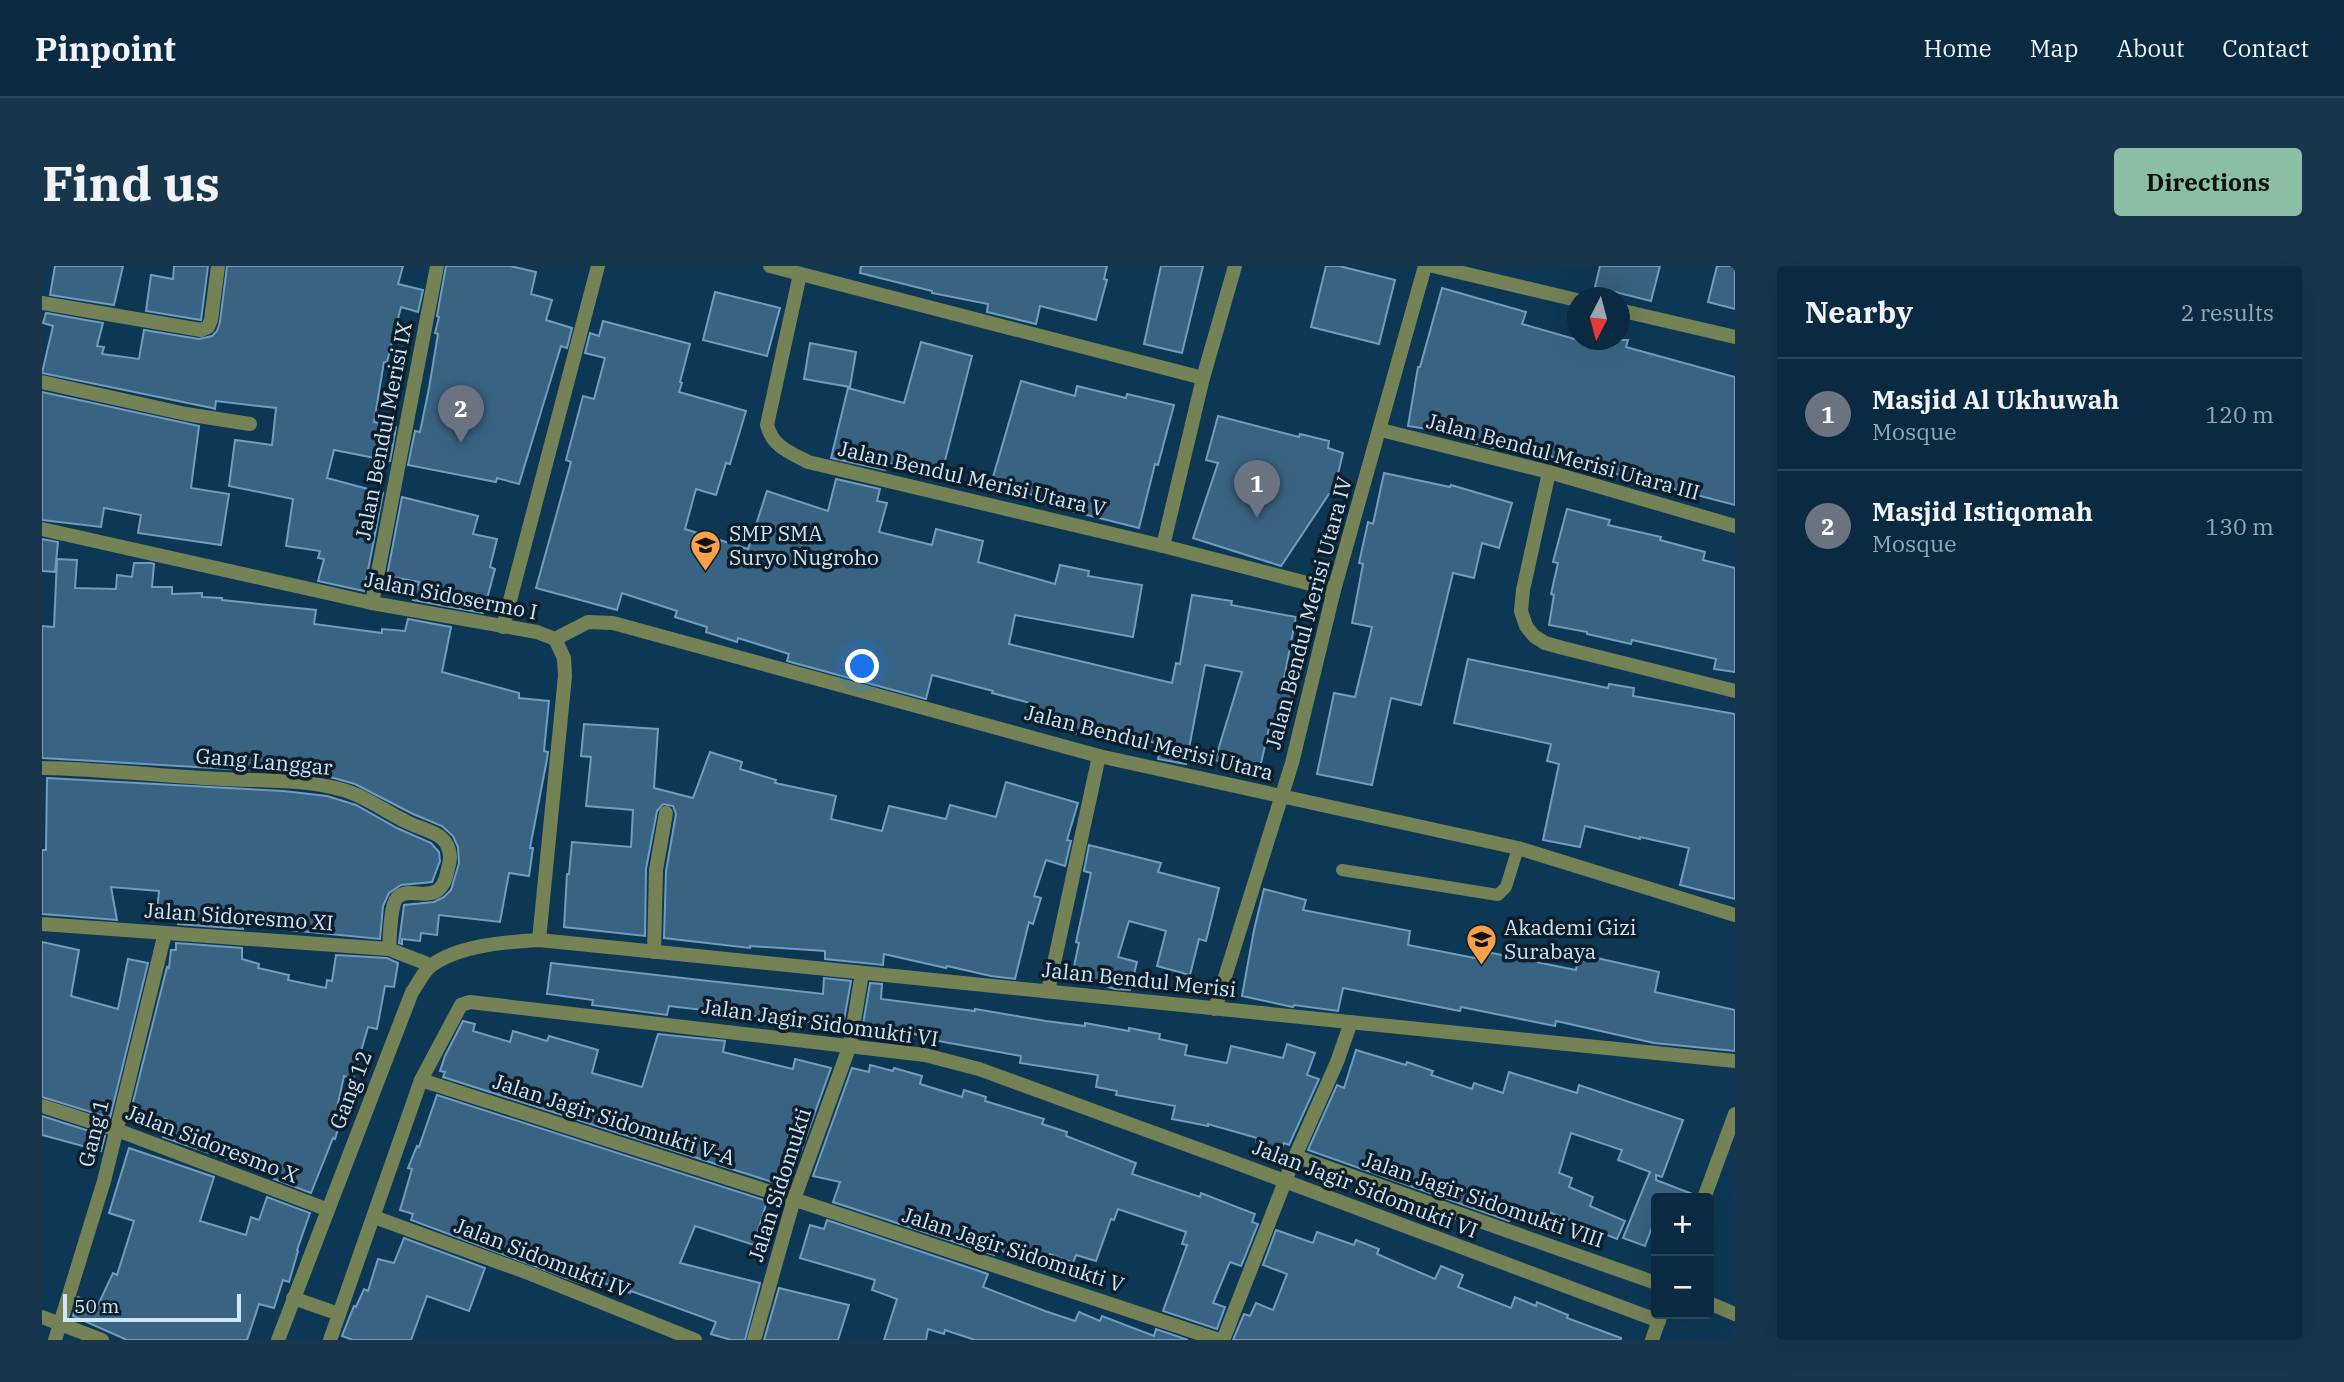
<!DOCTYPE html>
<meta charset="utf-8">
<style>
body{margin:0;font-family:"IBM Plex Serif",serif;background:#17364b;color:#f1f3f6}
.controls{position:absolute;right:21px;bottom:21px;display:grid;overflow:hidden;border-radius:7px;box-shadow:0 7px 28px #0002}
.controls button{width:63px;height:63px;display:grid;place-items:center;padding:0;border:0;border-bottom:2px solid #294659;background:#092a40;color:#f1f3f6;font:35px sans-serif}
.compass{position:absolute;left:1525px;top:21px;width:63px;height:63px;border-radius:50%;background:#092a40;box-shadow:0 7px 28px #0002;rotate:186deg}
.scale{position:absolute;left:21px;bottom:18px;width:178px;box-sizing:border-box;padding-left:7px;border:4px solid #cfe5f8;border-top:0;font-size:19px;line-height:24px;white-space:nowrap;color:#cfe5f8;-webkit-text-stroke:5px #0d1e2b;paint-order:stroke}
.you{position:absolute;left:821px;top:401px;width:24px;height:24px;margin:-18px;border:5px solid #fff;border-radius:50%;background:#1a73e8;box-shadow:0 0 0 10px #1a73e833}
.badge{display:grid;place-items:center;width:46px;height:46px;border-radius:50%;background:#8abfa5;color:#fff;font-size:23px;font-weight:700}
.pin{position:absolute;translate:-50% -58px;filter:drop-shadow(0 2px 4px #0008)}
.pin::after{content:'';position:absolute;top:37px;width:24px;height:21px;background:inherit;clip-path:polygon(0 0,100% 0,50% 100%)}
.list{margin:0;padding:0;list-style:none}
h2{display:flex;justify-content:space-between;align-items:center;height:91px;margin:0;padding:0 28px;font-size:30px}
h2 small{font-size:23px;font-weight:400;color:#99a7b1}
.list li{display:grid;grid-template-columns:46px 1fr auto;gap:21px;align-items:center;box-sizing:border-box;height:112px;padding:0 28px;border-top:2px solid #294659}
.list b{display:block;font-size:26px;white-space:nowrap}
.list p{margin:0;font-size:23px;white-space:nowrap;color:#99a7b1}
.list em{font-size:23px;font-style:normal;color:#99a7b1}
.map{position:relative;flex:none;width:1693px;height:1074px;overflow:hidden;border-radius:7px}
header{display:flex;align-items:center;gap:42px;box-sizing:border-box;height:98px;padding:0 35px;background:#092a40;border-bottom:2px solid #294659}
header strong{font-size:33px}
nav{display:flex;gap:38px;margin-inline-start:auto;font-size:24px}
.intro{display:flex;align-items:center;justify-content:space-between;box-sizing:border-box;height:168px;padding:0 42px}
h1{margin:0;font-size:49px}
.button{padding:18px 32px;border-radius:7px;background:#8abfa5;color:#111;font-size:24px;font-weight:700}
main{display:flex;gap:42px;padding:0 42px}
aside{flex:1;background:#092a40;border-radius:7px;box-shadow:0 7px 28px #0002}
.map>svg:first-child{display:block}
.building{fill:#396383;stroke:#719cbe;stroke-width:2}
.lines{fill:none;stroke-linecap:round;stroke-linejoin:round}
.service{stroke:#748256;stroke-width:12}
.minor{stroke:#748256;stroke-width:14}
.tertiary{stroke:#748256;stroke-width:14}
.labels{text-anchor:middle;stroke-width:7;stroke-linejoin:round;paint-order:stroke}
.street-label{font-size:21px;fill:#cfe5f8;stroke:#0d1e2b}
.poi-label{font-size:21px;fill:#cfe5f8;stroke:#0d1e2b;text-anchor:start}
</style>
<header>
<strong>Pinpoint</strong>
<nav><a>Home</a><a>Map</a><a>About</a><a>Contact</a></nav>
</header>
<div class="intro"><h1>Find us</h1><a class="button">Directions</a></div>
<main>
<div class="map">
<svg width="1693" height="1074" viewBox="0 0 1693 1074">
<rect width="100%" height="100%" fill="#0c3855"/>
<!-- building -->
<g class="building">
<path d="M 13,0 L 81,0 L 72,39 L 8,29 Z"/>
<path d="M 132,0 L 166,0 L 159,54 L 104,45 L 109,9 L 131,13 Z"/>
<path d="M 185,0 L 361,0 L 356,18 L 381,24 L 376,46 L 359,41 L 345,96 L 342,96 L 332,156 L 354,161 L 348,195 L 292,184 L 285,212 L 341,227 L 322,325 L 276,315 L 282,293 L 276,292 L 278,285 L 244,280 L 251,233 L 187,220 L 193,174 L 230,179 L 234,142 L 174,135 L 173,143 L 170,142 L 0,107 L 11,60 L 1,57 L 4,47 L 61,57 L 55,80 L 62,81 L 60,88 L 97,93 L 102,64 L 157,73 L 170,70 L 175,65 L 178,56 Z"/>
<path d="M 404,0 L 468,0 L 494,6 L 489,28 L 510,34 L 504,54 L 530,62 L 525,82 L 519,80 L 477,218 L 455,212 L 454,216 L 366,199 L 373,165 L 378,166 L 387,122 L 396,68 L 393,67 L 397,51 L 395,50 Z"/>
<path d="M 819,0 L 1065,0 L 1062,13 L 1065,14 L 1054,54 L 998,40 L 994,58 L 945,46 L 946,38 L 890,27 L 890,25 L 818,7 Z"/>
<path d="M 1119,0 L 1161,0 L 1140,87 L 1102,78 Z"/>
<path d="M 1284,0 L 1297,0 L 1353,14 L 1337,78 L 1269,61 Z"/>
<path d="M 1558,0 L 1618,0 L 1609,35 L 1553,21 Z"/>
<path d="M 1675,0 L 1693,0 L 1693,43 L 1666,36 Z"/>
<path d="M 1400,22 L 1484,46 L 1480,58 L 1536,74 L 1586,74 L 1584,81 L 1693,111 L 1693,239 L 1535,198 L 1494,186 L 1495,183 L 1452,174 L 1451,182 L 1428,176 L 1429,170 L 1366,160 L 1376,101 L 1378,101 Z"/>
<path d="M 673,26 L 738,42 L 725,90 L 661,74 Z"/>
<path d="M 561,55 L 648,78 L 638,116 L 640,117 L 637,126 L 704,145 L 688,198 L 684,197 L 674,229 L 654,223 L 643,263 L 706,283 L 725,225 L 786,245 L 794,213 L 838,223 L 835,235 L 845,237 L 837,266 L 890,279 L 894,263 L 941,275 L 936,296 L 1013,318 L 1018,299 L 1047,305 L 1046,310 L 1100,319 L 1091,371 L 973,349 L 967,378 L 1130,417 L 1134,397 L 1138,398 L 1150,329 L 1190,335 L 1189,339 L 1254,351 L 1240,423 L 1253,427 L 1242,463 L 1228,458 L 1217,506 L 1173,494 L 1200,406 L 1163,399 L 1144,498 L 1116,493 L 1119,478 L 1052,464 L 1051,471 L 1017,464 L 1018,458 L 985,450 L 988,437 L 950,427 L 951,425 L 890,409 L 884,433 L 745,395 L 747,388 L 696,372 L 695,376 L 664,366 L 665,361 L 633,351 L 635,345 L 580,327 L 575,344 L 494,322 L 529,196 L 524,194 L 541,130 L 552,133 L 563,92 L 543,87 L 548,67 L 557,70 Z"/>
<path d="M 879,76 L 930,90 L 899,210 L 845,197 L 843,204 L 789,192 L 806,122 L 862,137 Z"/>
<path d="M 768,77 L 814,86 L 808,121 L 762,113 Z"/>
<path d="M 979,115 L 1033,130 L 1035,120 L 1084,132 L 1085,128 L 1132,139 L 1116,199 L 1113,198 L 1097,262 L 1005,239 L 1006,233 L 949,218 Z"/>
<path d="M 0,126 L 157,160 L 149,222 L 187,228 L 179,279 L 96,267 L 99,249 L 62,242 L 59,261 L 0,254 Z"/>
<path d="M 1176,150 L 1257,171 L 1258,168 L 1287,175 L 1286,182 L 1301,187 L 1291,229 L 1287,228 L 1239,300 L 1151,272 L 1176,197 L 1164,194 Z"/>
<path d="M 1342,207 L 1408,221 L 1409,219 L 1470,237 L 1457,282 L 1440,277 L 1432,312 L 1411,307 L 1379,439 L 1349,432 L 1330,519 L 1275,508 L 1292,427 L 1313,431 L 1330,361 L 1310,357 L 1321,298 L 1317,297 L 1326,256 L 1331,258 Z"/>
<path d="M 360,231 L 436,250 L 431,268 L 455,273 L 448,301 L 453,303 L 441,347 L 371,334 L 377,316 L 345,310 Z"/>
<path d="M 1525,243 L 1568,254 L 1566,259 L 1619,271 L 1618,274 L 1663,286 L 1661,294 L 1693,302 L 1693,406 L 1672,403 L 1674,393 L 1590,374 L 1589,378 L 1545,368 L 1545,366 L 1507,359 L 1512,329 L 1509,328 L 1516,297 L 1511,296 Z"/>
<path d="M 0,273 L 16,276 L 13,306 L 0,305 Z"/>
<path d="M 15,293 L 35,294 L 33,322 L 74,323 L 75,309 L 90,311 L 92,297 L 109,297 L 112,298 L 110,321 L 130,321 L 130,328 L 160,327 L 160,331 L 180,332 L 180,334 L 274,344 L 272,358 L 340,367 L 340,363 L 363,365 L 366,353 L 409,361 L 400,406 L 477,427 L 477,432 L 507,435 L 502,485 L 506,486 L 505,493 L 488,582 L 491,582 L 487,610 L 467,607 L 458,656 L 397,649 L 395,669 L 379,667 L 378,675 L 360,673 L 360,678 L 357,677 L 362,639 L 392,636 L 402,631 L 409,624 L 417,597 L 416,581 L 411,570 L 400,560 L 371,548 L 313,518 L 288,511 L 257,507 L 0,492 L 0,360 L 12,361 Z"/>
<path d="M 1426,393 L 1566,422 L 1567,418 L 1592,422 L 1591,430 L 1693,448 L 1693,633 L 1638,619 L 1647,582 L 1598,571 L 1598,573 L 1543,560 L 1538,581 L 1501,574 L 1517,498 L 1505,495 L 1509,478 L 1412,457 Z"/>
<path d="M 542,458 L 616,463 L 612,522 L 651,532 L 668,486 L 700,496 L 698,503 L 734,514 L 733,517 L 794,530 L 789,553 L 840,565 L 847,540 L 904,553 L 908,539 L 954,551 L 964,516 L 1036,537 L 1025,574 L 1029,575 L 1023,600 L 1004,594 L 992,630 L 999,632 L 991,658 L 987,656 L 973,713 L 949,710 L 905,700 L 904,702 L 842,688 L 841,699 L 783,693 L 783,685 L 708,680 L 708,682 L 622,672 L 624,605 L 634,548 L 631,540 L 621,538 L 615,545 L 604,603 L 603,670 L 522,661 L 525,608 L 527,608 L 530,576 L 589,581 L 591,544 L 544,540 L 549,491 L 539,490 Z"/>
<path d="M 5,512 L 241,525 L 285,530 L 314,539 L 355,562 L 389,577 L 397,586 L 398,595 L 390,616 L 359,619 L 347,627 L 341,640 L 338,673 L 238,663 L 238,655 L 202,652 L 201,663 L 136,658 L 137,647 L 115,644 L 117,625 L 69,621 L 75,654 L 0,648 L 0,584 L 4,584 Z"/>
<path d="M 1047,579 L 1119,597 L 1116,606 L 1177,622 L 1164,675 L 1157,673 L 1148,709 L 1115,700 L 1124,665 L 1087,655 L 1076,691 L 1095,696 L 1088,724 L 1073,723 L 1066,721 L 1066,718 L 1030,710 L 1037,677 L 1034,676 L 1049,607 L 1042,605 Z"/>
<path d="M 1222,623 L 1264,634 L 1261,644 L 1368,665 L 1366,679 L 1433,692 L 1435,684 L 1534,704 L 1537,688 L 1617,706 L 1613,726 L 1693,744 L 1693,785 L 1612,777 L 1514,755 L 1513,760 L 1419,741 L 1418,745 L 1301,722 L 1296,745 L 1252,739 L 1251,741 L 1246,740 L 1200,730 L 1212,664 Z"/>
<path d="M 0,676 L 37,684 L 29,730 L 76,743 L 86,693 L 106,697 L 68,852 L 0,831 Z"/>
<path d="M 134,677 L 200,682 L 200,693 L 217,698 L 216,702 L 247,709 L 246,714 L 284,722 L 285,714 L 290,715 L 294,689 L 345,692 L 356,697 L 352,721 L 343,720 L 335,763 L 326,761 L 311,813 L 302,810 L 293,851 L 299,853 L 293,873 L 291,872 L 269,927 L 232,913 L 233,910 L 121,871 L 126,854 L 89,844 L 125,701 L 127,702 L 129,684 L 134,684 Z"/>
<path d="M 509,697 L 781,728 L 782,712 L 809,715 L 801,760 L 627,740 L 625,749 L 550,739 L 551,734 L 505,728 Z"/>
<path d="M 828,717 L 840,718 L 839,733 L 933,745 L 933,743 L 1004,755 L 1043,760 L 1043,757 L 1087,765 L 1087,762 L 1118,768 L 1117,773 L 1145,779 L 1143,789 L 1185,797 L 1189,780 L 1241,792 L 1245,778 L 1273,787 L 1265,809 L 1277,813 L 1247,879 L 1242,877 L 1239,885 L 1214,876 L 1215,872 L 1166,858 L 1166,860 L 1130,853 L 1133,840 L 1074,829 L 1075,825 L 1054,821 L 1056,809 L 978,797 L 979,790 L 896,775 L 896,772 L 840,763 L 840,761 L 821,758 Z"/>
<path d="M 421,755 L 433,758 L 431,765 L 468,776 L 471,765 L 505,775 L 507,770 L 556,784 L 550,807 L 600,821 L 616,768 L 683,775 L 681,786 L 751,803 L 753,793 L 789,802 L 746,921 L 401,811 L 403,806 L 398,805 L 403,790 Z"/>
<path d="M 1314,784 L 1364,799 L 1365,796 L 1391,805 L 1389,809 L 1430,823 L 1432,817 L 1461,827 L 1467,806 L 1535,827 L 1537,819 L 1641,854 L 1620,911 L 1614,909 L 1614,914 L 1653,929 L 1653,932 L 1614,932 L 1614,950 L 1603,980 L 1581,972 L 1608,906 L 1576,894 L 1580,884 L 1529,867 L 1517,907 L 1530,912 L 1527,921 L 1551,931 L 1548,940 L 1583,955 L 1575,973 L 1502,944 L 1499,952 L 1471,941 L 1467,955 L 1266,884 L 1295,819 L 1302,822 Z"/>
<path d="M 828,799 L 851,805 L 852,802 L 880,810 L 878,818 L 920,831 L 922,824 L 944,831 L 943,835 L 1002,853 L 1000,858 L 1025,866 L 1024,870 L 1094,897 L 1090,908 L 1158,931 L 1159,927 L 1213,948 L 1210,956 L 1216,958 L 1202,993 L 1199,1000 L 1188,996 L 1171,1037 L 1183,1041 L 1175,1063 L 1121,1045 L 1145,979 L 1140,978 L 1144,966 L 1076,943 L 1072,954 L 1069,953 L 1054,995 L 1034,989 L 1031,997 L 1008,988 L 1003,1000 L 954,983 L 952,989 L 791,936 L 798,916 L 771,910 L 810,802 L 827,806 Z"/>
<path d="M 395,829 L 725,935 L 712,979 L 653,960 L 638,997 L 718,1017 L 703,1074 L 689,1074 L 669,1068 L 674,1056 L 589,1025 L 588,1027 L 546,1011 L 543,1019 L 369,954 L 371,948 L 358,944 L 370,903 L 366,902 L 375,880 L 377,881 Z"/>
<path d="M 0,850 L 63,870 L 59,885 L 0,869 Z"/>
<path d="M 87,882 L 172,911 L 158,955 L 204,969 L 209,951 L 217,954 L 225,931 L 268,947 L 255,984 L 256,985 L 247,1016 L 241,1014 L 232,1042 L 217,1038 L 205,1074 L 85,1074 L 31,1050 L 36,1031 L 56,1039 L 71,1007 L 75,1009 L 92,955 L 67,947 Z"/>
<path d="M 785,954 L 946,1008 L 941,1021 L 1003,1045 L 1033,1055 L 1037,1046 L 1058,1055 L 1060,1050 L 1112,1070 L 1114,1063 L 1146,1074 L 933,1074 L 903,1064 L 902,1068 L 886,1063 L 884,1074 L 842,1074 L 855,1033 L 830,1024 L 833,1014 L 758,992 L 768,959 L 782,963 Z"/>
<path d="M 1234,964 L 1271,977 L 1275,966 L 1312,979 L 1314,974 L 1337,983 L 1335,988 L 1393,1013 L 1399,1000 L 1421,1009 L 1416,1021 L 1469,1042 L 1473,1031 L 1494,1040 L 1495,1036 L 1526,1049 L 1525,1052 L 1579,1072 L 1579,1074 L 1191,1074 L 1202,1048 L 1208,1050 L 1214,1037 L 1231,1044 L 1245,1008 L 1221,999 Z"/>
<path d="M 362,972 L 443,1002 L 427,1045 L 385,1030 L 369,1074 L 311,1074 L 300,1070 L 312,1040 L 314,1041 L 322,1023 L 326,1025 L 336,993 L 352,997 Z"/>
<path d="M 737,1022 L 807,1039 L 796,1074 L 722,1074 Z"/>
</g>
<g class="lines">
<!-- service -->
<path class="service" d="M 1300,604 L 1456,629 L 1464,621 L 1476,582"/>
<!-- minor -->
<g class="minor">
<path d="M 728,0 L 1161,112"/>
<path d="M 1391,0 L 1535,34"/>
<path d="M 758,8 L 725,159 C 731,181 747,186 766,196 L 1121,280 L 1292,324"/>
<path d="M 0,37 L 159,64 L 166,61 L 169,54 L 176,0"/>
<path d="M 1577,44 L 1693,71"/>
<path d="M 0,116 L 144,148 L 208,158"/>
<path d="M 1339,164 L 1507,206 L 1693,260"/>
<path d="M 1507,206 L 1481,324 L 1479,345 L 1484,360 L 1492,370 L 1503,377 L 1521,382 L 1693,425"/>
<path d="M 0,263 L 330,337 L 495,366 L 513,373 L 522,392 L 523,410 L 497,674"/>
<path d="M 1121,280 L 1161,112 L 1193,0"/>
<path d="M 330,337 L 395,0"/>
<path d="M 461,361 L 556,0"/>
<path d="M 513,373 L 546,356 L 571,357 L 1057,490 L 1476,582 L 1693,649"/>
<path d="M 0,502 C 60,503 120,510 180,513 C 220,515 263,513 301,524 C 324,530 345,547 367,557 C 386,566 407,567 408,591 C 408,596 406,602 405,607 C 397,644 368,617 355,632 C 348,640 348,672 347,683"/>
<path d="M 0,658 L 347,683 L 388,699"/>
<path d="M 612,686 L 614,604 L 624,547"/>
<path d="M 1006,725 L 1057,490"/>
<path d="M 1173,743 L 1250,497 L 1292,324 L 1383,0"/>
<path d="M 379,814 L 763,937 L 1177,1074"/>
<path d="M 0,840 L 75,864 L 284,943"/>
<path d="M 1253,890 L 1614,1017"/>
<path d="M 1662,932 L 1693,848"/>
<path d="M 332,951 L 489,1008 L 653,1074"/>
<path d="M 251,1032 L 297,1048"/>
<path d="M 1667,1037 L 1693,1048"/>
<path d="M 0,1051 L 60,1074"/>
<path d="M 13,1074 L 62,915 L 123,667"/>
<path d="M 288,1074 L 379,814 L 419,739 L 428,736 L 883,789 L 937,803 L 1189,895 L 1617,1055"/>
<path d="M 712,1074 L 752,933 L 808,779 L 820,707"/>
<path d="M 1181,1074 L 1251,895 L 1295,796 L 1309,756"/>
<path d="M 1610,1074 L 1619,1048"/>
</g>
<!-- tertiary -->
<path class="tertiary" d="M 236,1074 L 370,726 C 376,718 382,704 390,699 C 418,679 464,676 497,674 L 1693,795"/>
</g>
<!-- icons -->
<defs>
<symbol id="school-pin" viewBox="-11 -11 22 30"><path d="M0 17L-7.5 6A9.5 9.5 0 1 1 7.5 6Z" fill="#f8a14a" stroke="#0d1e2b"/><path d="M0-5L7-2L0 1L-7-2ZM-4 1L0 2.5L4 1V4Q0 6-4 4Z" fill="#111"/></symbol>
<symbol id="university-pin" viewBox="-11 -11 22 30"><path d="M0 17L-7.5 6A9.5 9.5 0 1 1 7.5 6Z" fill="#f8a14a" stroke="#0d1e2b"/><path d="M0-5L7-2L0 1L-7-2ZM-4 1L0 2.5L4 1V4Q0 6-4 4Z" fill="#111"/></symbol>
</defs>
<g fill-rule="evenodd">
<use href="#school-pin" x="646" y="262" width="35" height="47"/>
<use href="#university-pin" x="1422" y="656" width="35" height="47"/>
</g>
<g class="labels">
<!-- street labels -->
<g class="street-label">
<text transform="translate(342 165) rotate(-79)" y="7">Jalan Bendul Merisi IX</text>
<text transform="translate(1521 191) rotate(15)" y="7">Jalan Bendul Merisi Utara III</text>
<text transform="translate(930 213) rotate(13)" y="7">Jalan Bendul Merisi Utara V</text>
<text transform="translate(409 330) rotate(11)" y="7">Jalan Sidosermo I</text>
<text transform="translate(1267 347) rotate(-75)" y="7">Jalan Bendul Merisi Utara IV</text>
<text transform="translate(1107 477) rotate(14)" y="7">Jalan Bendul Merisi Utara</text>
<text transform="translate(222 496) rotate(5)" y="7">Gang Langgar</text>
<text transform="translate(197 651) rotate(4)" y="7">Jalan Sidoresmo XI</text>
<text transform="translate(1097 714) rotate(6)" y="7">Jalan Bendul Merisi</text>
<text transform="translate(778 757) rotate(8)" y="7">Jalan Jagir Sidomukti VI</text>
<text transform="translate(309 824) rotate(-69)" y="7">Gang 12</text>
<text transform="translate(572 854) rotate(18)" y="7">Jalan Jagir Sidomukti V-A</text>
<text transform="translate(52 867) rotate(-76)" y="7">Gang 1</text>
<text transform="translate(170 878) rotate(21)" y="7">Jalan Sidoresmo X</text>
<text transform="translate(738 919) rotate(-72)" y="7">Jalan Sidomukti</text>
<text transform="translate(1323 923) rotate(21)" y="7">Jalan Jagir Sidomukti VI</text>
<text transform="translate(1441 934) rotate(19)" y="7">Jalan Jagir Sidomukti VIII</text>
<text transform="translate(971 984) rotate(18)" y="7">Jalan Jagir Sidomukti V</text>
<text transform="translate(500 992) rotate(21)" y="7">Jalan Sidomukti IV</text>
</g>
<!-- poi labels -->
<g class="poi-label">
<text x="687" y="275">SMP SMA<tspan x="687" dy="24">Suryo Nugroho</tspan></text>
<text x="1462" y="669">Akademi Gizi<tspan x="1462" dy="24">Surabaya</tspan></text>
</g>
</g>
</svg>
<div class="controls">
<button>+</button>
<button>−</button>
</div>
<svg class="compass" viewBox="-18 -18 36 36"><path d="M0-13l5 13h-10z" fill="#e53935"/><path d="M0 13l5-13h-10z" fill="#99a7b1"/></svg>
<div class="scale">50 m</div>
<div class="you"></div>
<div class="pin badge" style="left:1215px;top:252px;background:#6b7280">1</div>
<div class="pin badge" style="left:419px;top:177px;background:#6b7280">2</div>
</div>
<aside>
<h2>Nearby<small>2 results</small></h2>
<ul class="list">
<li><span class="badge" style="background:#6b7280">1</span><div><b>Masjid Al Ukhuwah</b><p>Mosque</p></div><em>120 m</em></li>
<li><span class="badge" style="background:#6b7280">2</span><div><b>Masjid Istiqomah</b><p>Mosque</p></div><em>130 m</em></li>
</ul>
</aside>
</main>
